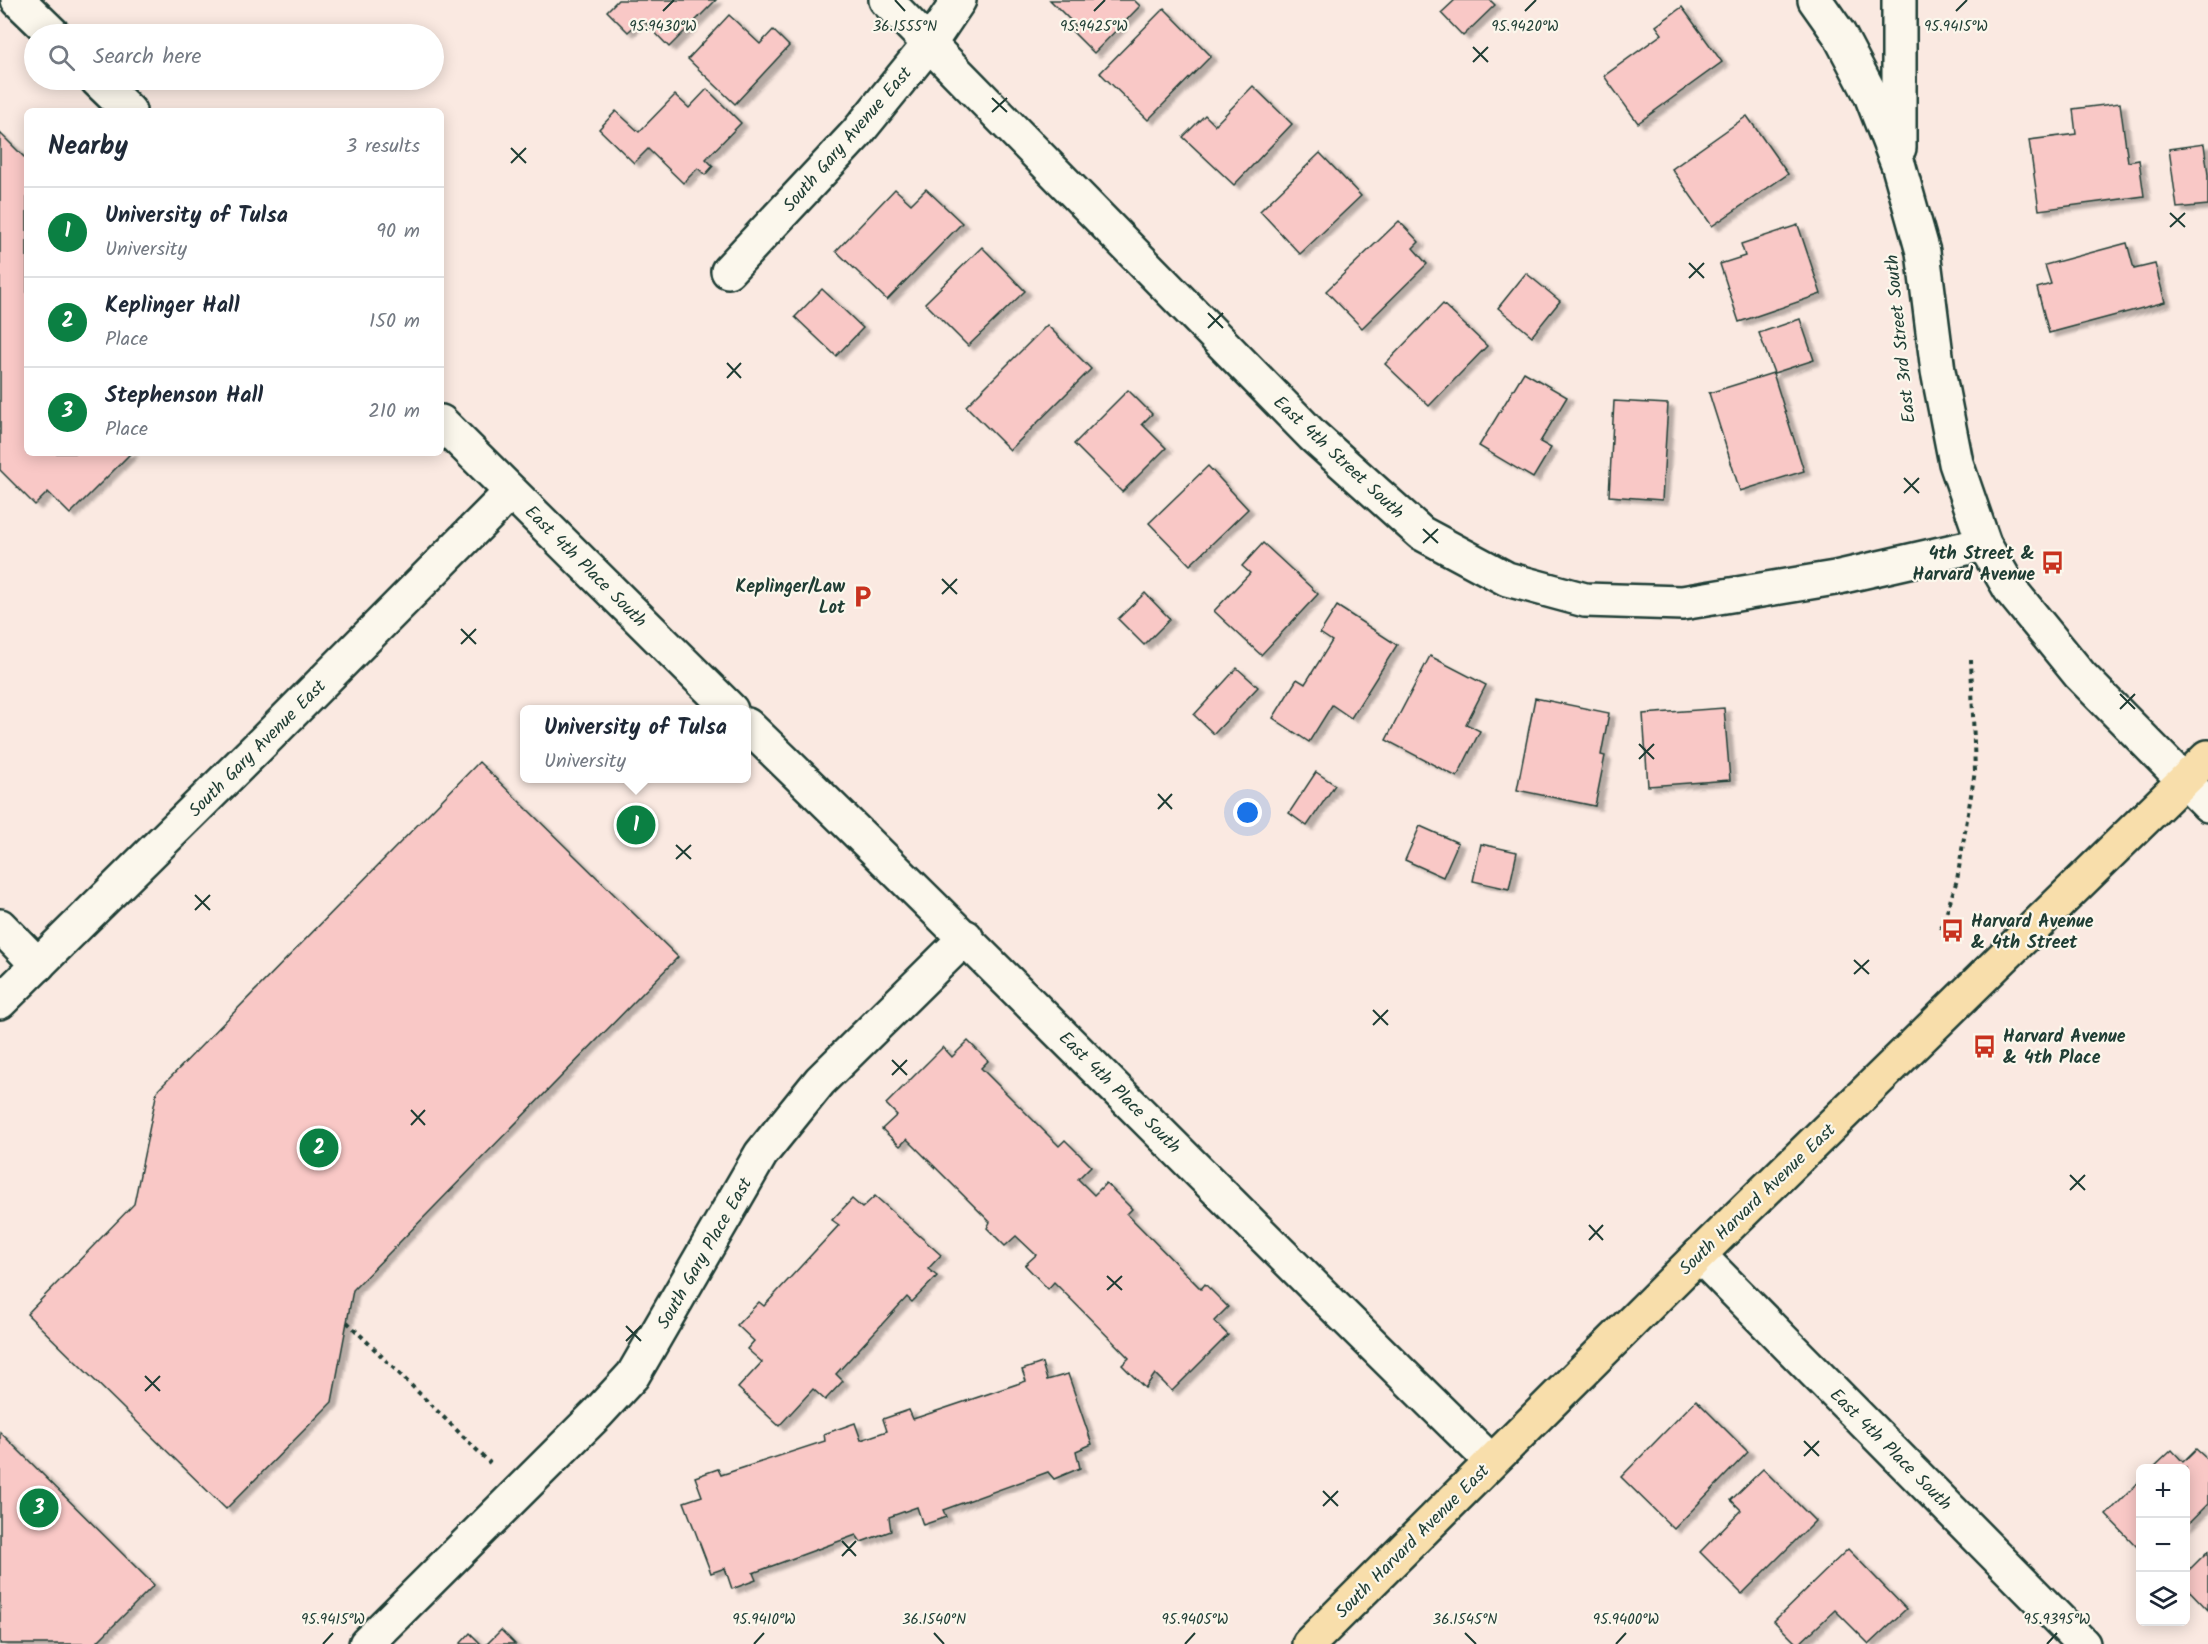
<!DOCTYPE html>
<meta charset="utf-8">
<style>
body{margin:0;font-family:Kalam,sans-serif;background:#f6f6f7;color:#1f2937}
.controls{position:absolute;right:18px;bottom:18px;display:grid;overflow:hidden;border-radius:9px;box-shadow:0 3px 15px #0003}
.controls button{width:54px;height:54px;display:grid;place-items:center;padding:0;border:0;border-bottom:2px solid #e0e1e3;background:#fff;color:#1f2937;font:30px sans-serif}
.you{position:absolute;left:1248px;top:813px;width:21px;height:21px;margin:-15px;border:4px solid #fff;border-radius:50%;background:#1a73e8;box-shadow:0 0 0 9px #1a73e833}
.badge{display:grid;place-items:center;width:39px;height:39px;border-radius:50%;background:#0b8043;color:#fff;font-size:20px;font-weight:700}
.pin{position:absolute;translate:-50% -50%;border:3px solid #fff;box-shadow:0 2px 6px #0006}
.popup{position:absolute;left:520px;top:705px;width:231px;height:78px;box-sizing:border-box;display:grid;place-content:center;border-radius:9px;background:#fff;filter:drop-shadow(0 2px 4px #0005);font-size:20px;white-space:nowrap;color:#747a83}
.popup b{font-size:22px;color:#1f2937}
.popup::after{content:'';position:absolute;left:50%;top:100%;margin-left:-12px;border:12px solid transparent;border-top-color:#fff}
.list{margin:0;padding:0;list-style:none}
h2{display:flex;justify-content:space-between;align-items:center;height:78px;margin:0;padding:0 24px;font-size:26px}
h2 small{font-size:20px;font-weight:400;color:#747a83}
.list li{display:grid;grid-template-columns:39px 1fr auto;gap:18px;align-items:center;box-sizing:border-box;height:90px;padding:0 24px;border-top:2px solid #e0e1e3}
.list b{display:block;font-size:22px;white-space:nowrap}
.list p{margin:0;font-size:20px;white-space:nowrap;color:#747a83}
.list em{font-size:20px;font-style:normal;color:#747a83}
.icon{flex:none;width:33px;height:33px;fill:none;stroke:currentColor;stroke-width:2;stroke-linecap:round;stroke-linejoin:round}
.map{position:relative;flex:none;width:2208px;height:1644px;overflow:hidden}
.search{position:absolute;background:#fff;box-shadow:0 3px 15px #0003;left:24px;top:24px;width:420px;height:66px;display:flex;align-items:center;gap:15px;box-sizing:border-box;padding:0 21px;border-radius:33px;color:#747a83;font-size:22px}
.panel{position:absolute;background:#fff;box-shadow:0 3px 15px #0003;left:24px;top:108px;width:420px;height:348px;border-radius:9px}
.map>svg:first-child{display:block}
.building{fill:#f9c8c6;stroke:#1f3d34;stroke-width:1.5;filter:url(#shadow)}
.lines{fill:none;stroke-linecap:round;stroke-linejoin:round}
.minor-casing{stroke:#1f3d34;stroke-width:38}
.major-casing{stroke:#1f3d34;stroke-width:38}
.path{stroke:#1f3d34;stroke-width:4;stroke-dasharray:4.5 4.5;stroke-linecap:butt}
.minor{stroke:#fbf7ec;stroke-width:33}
.major{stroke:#f8deab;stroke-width:33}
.ticks{fill:none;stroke:#1f3d34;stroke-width:2}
.labels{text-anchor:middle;stroke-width:4.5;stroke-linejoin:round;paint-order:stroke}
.street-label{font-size:18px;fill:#1f3d34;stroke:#fbf7ec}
.poi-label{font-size:18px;font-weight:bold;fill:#1f3d34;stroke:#fbf7ec;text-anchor:end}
.ticks-label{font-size:15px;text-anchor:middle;fill:#1f3d34;stroke:#fbf7ec;stroke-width:4.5;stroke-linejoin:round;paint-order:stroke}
</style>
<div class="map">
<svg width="2208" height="1644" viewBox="0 0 2208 1644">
<defs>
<filter id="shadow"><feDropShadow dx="6" dy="4" stdDeviation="1.5" flood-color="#0004"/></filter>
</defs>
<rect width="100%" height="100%" fill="#fae9e1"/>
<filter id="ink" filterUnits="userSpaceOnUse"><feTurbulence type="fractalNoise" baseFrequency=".0167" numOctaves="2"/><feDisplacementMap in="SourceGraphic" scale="12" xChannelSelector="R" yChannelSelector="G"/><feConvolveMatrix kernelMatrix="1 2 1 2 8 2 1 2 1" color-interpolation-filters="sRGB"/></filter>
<g filter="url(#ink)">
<!-- building -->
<g class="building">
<path d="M 618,0 L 716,0 L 669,47 L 642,19 L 628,32 L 607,11 Z"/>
<path d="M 1050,0 L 1134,0 L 1140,6 L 1094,53 L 1071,30 L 1076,26 Z"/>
<path d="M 1455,0 L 1490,0 L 1495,5 L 1463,36 L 1441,13 Z"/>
<path d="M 1682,7 L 1722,62 L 1638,123 L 1604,76 L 1662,34 L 1656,26 Z"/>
<path d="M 1164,8 L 1211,56 L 1148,120 L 1100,73 Z"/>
<path d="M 729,15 L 760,44 L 773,30 L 789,46 L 735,104 L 688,59 Z"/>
<path d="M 1253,86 L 1292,124 L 1234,185 L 1183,137 L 1205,115 L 1215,125 Z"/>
<path d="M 707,89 L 741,123 L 706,159 L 713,166 L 705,175 L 698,168 L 683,183 L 648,149 L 634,163 L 599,129 L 616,111 L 639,132 L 675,95 L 689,108 Z"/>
<path d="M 2120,103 L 2128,162 L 2139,160 L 2144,196 L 2039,210 L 2029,140 L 2076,134 L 2073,109 Z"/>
<path d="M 1747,116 L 1788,174 L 1712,226 L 1672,169 Z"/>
<path d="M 0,133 L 27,160 L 27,453 L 131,453 L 70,514 L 48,492 L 35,505 L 0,470 Z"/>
<path d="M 2204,144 L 2208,175 L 2208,205 L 2177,208 L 2169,149 Z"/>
<path d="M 1320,153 L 1361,196 L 1300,254 L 1260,211 Z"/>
<path d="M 895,189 L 911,204 L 926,189 L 962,223 L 887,300 L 836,251 Z"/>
<path d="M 1399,221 L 1419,242 L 1413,248 L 1427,264 L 1362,328 L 1326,291 Z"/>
<path d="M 1798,225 L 1821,294 L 1739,322 L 1720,264 L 1745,256 L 1741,244 Z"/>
<path d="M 2127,243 L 2134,269 L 2155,264 L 2165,302 L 2049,333 L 2037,288 L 2051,284 L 2045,265 Z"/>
<path d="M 982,247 L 1025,291 L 968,346 L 925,303 Z"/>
<path d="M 1526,273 L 1560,301 L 1532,336 L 1498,308 Z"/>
<path d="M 822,289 L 863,328 L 836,356 L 795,317 Z"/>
<path d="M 1443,304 L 1487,346 L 1429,406 L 1385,364 Z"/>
<path d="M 1800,319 L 1814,360 L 1774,373 L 1759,333 Z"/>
<path d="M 1047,325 L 1091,369 L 1010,450 L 966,406 Z"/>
<path d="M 1524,372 L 1567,397 L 1540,442 L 1551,448 L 1533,478 L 1479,446 Z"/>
<path d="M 1773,373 L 1804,471 L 1740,491 L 1709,393 Z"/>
<path d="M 1128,390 L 1152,414 L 1142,424 L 1166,448 L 1122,492 L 1074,444 Z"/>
<path d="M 1614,401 L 1668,404 L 1662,500 L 1609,496 Z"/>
<path d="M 1208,466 L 1248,509 L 1190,565 L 1149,523 Z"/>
<path d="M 1263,543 L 1318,594 L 1261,655 L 1214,611 L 1250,573 L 1242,566 Z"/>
<path d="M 1145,593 L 1170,619 L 1144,645 L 1118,619 Z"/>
<path d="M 1337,606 L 1397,645 L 1351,718 L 1332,705 L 1309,742 L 1273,718 L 1297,679 L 1305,684 L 1332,641 L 1320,633 Z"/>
<path d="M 1430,656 L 1486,685 L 1466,724 L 1480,731 L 1457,777 L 1386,740 Z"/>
<path d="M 1237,668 L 1258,687 L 1214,734 L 1194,715 Z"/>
<path d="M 1535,698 L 1609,713 L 1601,755 L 1605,756 L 1595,806 L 1517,790 Z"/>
<path d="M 1724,708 L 1730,780 L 1648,786 L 1643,714 Z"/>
<path d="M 479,762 L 678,957 L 353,1290 L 332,1402 L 226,1509 L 27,1314 L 134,1204 L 157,1091 Z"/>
<path d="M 1316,772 L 1335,785 L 1307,826 L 1289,813 Z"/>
<path d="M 1420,826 L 1458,843 L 1443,877 L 1405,860 Z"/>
<path d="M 1481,844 L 1517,852 L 1509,889 L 1473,881 Z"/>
<path d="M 968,1041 L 988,1061 L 981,1068 L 1059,1146 L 1065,1140 L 1091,1166 L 1078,1179 L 1094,1195 L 1106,1183 L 1132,1209 L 1127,1214 L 1201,1289 L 1205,1284 L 1228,1307 L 1214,1321 L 1228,1335 L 1172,1391 L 1155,1374 L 1145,1388 L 1122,1365 L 1129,1358 L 1054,1282 L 1048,1289 L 1025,1265 L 1036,1255 L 1016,1236 L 1005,1246 L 987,1228 L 990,1222 L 907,1139 L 900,1146 L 882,1129 L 897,1115 L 886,1104 L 943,1047 L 952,1057 Z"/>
<path d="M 875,1196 L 941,1255 L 928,1269 L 937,1276 L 912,1302 L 907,1297 L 836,1374 L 843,1381 L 825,1400 L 813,1389 L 779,1426 L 738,1388 L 762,1362 L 747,1349 L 754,1341 L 737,1325 L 759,1302 L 764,1306 L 839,1225 L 832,1220 L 852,1199 L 862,1208 Z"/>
<path d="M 1042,1363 L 1047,1380 L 1068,1374 L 1092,1444 L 1076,1451 L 1080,1468 L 1054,1479 L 1048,1472 L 943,1510 L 946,1517 L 923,1525 L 917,1507 L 889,1517 L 891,1531 L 861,1542 L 856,1535 L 753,1573 L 756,1580 L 732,1589 L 725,1568 L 711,1573 L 684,1502 L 702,1496 L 695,1477 L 718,1469 L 721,1475 L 825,1441 L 824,1434 L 855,1423 L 861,1440 L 887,1431 L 883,1419 L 909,1410 L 913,1419 L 1026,1381 L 1022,1370 Z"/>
<path d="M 1696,1400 L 1748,1452 L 1674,1529 L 1621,1477 Z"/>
<path d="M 0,1432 L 154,1585 L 95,1644 L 0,1644 Z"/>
<path d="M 2196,1449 L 2208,1460 L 2208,1504 L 2186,1526 L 2186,1468 L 2153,1468 L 2172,1450 L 2183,1462 Z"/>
<path d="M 1763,1469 L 1815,1521 L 1742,1594 L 1700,1552 L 1741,1510 L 1731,1500 Z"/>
<path d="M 2140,1481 L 2140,1550 L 2106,1515 Z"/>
<path d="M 1848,1549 L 1906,1609 L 1869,1644 L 1835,1610 L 1799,1644 L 1797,1644 L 1774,1621 Z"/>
<path d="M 2208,1551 L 2208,1610 L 2186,1587 L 2186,1573 Z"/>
<path d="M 501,1630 L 515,1644 L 487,1644 Z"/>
<path d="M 470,1633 L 481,1644 L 460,1644 Z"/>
</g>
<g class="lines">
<defs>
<g id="minor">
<path d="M 18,0 L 53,34"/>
<path d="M 886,0 L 1313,436 L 1421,533 L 1507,579 L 1585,600 L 1682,603 L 1835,578 L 1984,544"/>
<path d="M 1815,0 L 1839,34 L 1871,95 L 1899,167 L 1923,252 L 1938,371 L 1956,463 L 1984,544 L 2010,589 L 2080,675 L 2208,805"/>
<path d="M 97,80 L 129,111"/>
<path d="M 1899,148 L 1899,0"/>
<path d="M 728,271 L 857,133 L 930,43 L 959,0"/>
<path d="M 441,422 L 731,710"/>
<path d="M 747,725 C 998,967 1241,1217 1491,1461"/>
<path d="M 0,926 L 38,965"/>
<path d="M 0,1002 L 262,743 L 511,492"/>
<path d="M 1699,1255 L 2083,1644"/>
<path d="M 366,1644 L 597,1414 L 633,1375 L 761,1154 L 820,1081 L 966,937"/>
</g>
<path id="major" d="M 1309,1644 L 1699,1255 L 2208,757"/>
</defs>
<!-- minor casing -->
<use href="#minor" class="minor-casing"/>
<!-- major casing -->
<use href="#major" class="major-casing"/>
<!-- path -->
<g class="path">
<path d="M 1941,929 L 1957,880 L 1975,771 L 1971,660"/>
<path d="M 347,1322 L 490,1463"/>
</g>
<!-- minor -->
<use href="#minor" class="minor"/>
<!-- major -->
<use href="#major" class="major"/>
</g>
</g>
<!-- ticks -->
<path class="ticks" d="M 895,0 L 905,11M 663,11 L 674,0M 1094,11 L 1105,0M 1525,11 L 1536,0M 1956,11 L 1967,0M 1473,47 L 1488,62M 1473,62 L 1488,47M 992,98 L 1007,112M 992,112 L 1007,98M 511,148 L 526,163M 511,163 L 526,148M 2170,213 L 2185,227M 2170,227 L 2185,213M 1689,263 L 1704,278M 1689,278 L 1704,263M 1208,313 L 1223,328M 1208,328 L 1223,313M 727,363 L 741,378M 727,378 L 741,363M 1904,478 L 1919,493M 1904,493 L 1919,478M 1423,529 L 1438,543M 1423,543 L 1438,529M 942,579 L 957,594M 942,594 L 957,579M 461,629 L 476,644M 461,644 L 476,629M 2120,694 L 2135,709M 2120,709 L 2135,694M 1639,744 L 1654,759M 1639,759 L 1654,744M 1158,794 L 1172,809M 1158,809 L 1172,794M 676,845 L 691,859M 676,859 L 691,845M 195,895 L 210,910M 195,910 L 210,895M 1854,960 L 1869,974M 1854,974 L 1869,960M 1373,1010 L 1388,1025M 1373,1025 L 1388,1010M 892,1060 L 907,1075M 892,1075 L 907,1060M 411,1110 L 425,1125M 411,1125 L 425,1110M 2070,1175 L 2085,1190M 2070,1190 L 2085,1175M 1589,1225 L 1603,1240M 1589,1240 L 1603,1225M 1107,1276 L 1122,1290M 1107,1290 L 1122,1276M 626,1326 L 641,1341M 626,1341 L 641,1326M 145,1376 L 160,1391M 145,1391 L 160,1376M 1804,1441 L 1819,1456M 1804,1456 L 1819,1441M 1323,1491 L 1338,1506M 1323,1506 L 1338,1491M 842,1541 L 856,1556M 842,1556 L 856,1541M 934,1633 L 944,1644M 1465,1633 L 1476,1644M 323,1644 L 333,1633M 754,1644 L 764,1633M 1185,1644 L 1195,1633M 1616,1644 L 1626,1633M 2047,1644 L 2057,1633"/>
<!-- icons -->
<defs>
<symbol id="bus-bare" viewBox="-9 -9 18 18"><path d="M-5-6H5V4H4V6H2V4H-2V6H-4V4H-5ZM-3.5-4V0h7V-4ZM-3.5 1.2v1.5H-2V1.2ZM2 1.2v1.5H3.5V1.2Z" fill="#c8321e" stroke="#fbf7ec" stroke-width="2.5" paint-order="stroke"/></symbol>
<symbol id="parking-bare" viewBox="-9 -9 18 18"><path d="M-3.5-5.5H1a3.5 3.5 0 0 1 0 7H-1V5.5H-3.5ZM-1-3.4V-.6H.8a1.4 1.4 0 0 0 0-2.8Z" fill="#c8321e" stroke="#fbf7ec" stroke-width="2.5" paint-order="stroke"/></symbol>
</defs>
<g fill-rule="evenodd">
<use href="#bus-bare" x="2036" y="546" width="33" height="33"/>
<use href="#parking-bare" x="846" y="580" width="33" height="33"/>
<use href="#bus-bare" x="1936" y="914" width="33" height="33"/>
<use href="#bus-bare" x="1968" y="1030" width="33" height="33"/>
</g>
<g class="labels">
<!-- street labels -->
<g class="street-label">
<text transform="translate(847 139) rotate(-49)" y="6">South Gary Avenue East</text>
<text transform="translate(1900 339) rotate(-96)" y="6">East 3rd Street South</text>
<text transform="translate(1339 457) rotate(43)" y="6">East 4th Street South</text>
<text transform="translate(586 566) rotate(45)" y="6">East 4th Place South</text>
<text transform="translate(257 748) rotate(-45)" y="6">South Gary Avenue East</text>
<text transform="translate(1120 1092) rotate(45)" y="6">East 4th Place South</text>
<text transform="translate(1757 1199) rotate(-44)" y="6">South Harvard Avenue East</text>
<text transform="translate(704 1253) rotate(-60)" y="6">South Gary Place East</text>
<text transform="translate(1891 1449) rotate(45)" y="6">East 4th Place South</text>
<text transform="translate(1412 1541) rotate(-45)" y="6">South Harvard Avenue East</text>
</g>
<!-- poi labels -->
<g class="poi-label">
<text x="2035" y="559">4th Street &amp;<tspan x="2035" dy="21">Harvard Avenue</tspan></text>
<text x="845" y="592">Keplinger/Law<tspan x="845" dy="21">Lot</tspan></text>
<text x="1971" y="927" text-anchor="start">Harvard Avenue<tspan x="1971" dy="21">&amp; 4th Street</tspan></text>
<text x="2003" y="1042" text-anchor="start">Harvard Avenue<tspan x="2003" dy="21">&amp; 4th Place</tspan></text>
</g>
</g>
<g class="ticks-label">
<text x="663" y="31">95.9430°W</text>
<text x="905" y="31">36.1555°N</text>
<text x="1094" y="31">95.9425°W</text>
<text x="1525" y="31">95.9420°W</text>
<text x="1956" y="31">95.9415°W</text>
<text x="333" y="1624">95.9415°W</text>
<text x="764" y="1624">95.9410°W</text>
<text x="934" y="1624">36.1540°N</text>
<text x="1195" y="1624">95.9405°W</text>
<text x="1465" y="1624">36.1545°N</text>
<text x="1626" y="1624">95.9400°W</text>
<text x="2057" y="1624">95.9395°W</text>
</g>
</svg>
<div class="controls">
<button>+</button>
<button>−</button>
<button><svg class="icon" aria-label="layers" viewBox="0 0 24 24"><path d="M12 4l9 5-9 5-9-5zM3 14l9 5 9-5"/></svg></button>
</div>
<div class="you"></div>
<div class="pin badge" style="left:636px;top:825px">1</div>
<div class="popup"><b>University of Tulsa</b>University</div>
<div class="pin badge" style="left:319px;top:1148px">2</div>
<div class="pin badge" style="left:39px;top:1508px">3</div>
<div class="search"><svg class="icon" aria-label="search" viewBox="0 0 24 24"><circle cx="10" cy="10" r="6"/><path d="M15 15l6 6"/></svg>Search here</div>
<section class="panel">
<h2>Nearby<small>3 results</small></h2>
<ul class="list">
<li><span class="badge">1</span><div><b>University of Tulsa</b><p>University</p></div><em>90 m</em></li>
<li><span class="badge">2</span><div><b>Keplinger Hall</b><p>Place</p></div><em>150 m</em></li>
<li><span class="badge">3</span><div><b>Stephenson Hall</b><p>Place</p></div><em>210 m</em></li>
</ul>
</section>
</div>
